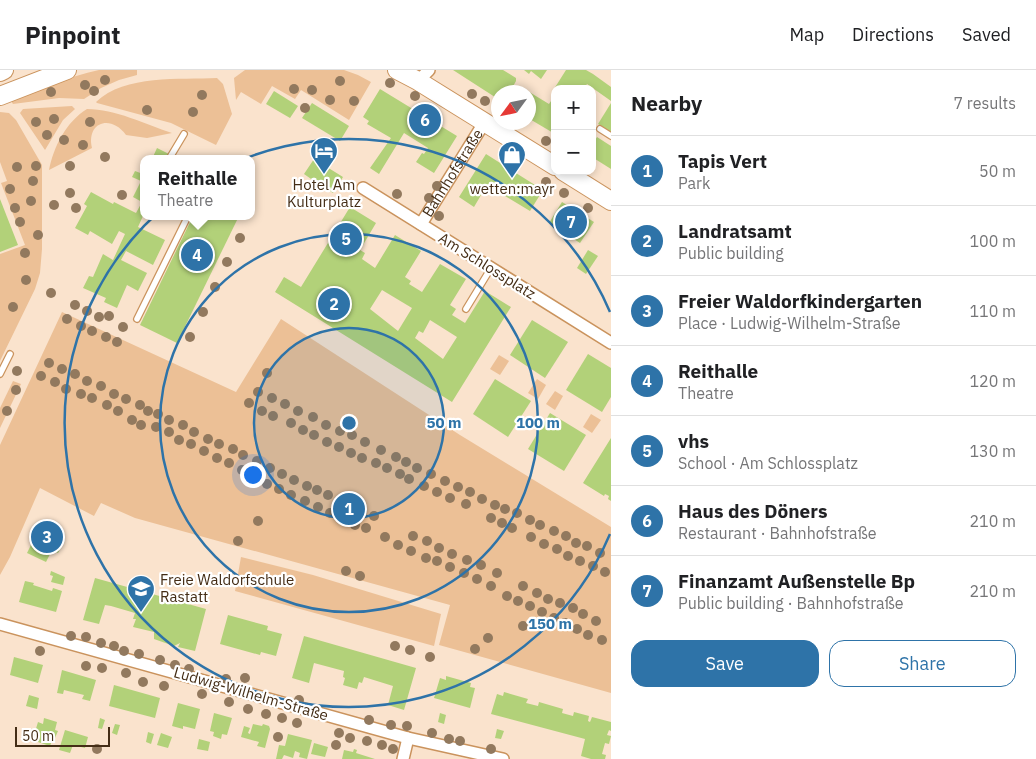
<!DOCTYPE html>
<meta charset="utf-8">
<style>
body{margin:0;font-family:"IBM Plex Sans",sans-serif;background:#f2f2f2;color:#202124}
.controls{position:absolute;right:15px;top:15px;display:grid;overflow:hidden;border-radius:10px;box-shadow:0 2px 8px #0003}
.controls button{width:45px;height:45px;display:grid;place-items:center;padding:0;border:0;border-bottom:1px solid #e0e0e0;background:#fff;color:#202124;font:25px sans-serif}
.compass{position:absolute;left:491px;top:15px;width:45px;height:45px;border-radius:50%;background:#fff;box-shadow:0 2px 8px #0003;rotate:237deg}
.scale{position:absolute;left:15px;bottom:12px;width:95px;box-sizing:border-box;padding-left:5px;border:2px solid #442d16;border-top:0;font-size:14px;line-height:18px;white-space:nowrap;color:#442d16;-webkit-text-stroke:4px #fff;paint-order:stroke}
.you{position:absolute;left:252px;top:404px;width:18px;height:18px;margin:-12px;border:4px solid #fff;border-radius:50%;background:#1a73e8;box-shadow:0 0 0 8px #1a73e833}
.badge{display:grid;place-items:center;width:32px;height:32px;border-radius:50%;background:#2e73a8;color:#fff;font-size:16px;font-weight:700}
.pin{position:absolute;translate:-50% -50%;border:2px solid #fff;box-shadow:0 1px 5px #0006}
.popup{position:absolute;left:140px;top:85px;width:115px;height:65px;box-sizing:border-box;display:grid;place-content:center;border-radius:10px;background:#fff;filter:drop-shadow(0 1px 4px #0005);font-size:16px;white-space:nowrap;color:#757577}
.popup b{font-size:19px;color:#202124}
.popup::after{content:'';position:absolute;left:50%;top:100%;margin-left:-10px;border:10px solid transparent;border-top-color:#fff}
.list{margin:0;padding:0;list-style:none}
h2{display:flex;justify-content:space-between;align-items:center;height:65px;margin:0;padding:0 20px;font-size:21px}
h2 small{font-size:16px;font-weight:400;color:#757577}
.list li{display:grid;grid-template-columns:32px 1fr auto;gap:15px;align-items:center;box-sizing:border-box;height:70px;padding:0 20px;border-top:1px solid #e0e0e0}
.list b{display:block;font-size:19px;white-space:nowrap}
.list p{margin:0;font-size:16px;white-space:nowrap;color:#757577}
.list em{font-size:16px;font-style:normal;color:#757577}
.actions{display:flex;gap:10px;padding:15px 20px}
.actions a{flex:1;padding:11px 0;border:1px solid #2e73a8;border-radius:15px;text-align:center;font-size:18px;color:#2e73a8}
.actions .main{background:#2e73a8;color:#fff}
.map{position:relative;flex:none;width:611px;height:689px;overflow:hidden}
header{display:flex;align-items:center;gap:30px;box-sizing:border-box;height:70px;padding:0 25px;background:#fff;border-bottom:1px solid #e0e0e0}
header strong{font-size:24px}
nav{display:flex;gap:28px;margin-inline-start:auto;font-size:18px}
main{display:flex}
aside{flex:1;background:#fff}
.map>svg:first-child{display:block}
.green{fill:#ecc096}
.building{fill:#b2d179;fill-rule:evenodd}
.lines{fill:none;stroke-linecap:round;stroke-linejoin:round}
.lane-casing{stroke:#ca935d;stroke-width:8}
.street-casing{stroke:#ca935d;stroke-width:14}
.primary-casing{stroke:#ca935d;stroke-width:20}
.lane{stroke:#fff;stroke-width:5.5}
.street{stroke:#fff;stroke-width:11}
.primary{stroke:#fff;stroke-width:18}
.tree{fill:#92795e}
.ring{fill:none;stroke:#2e73a8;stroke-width:2.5}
.labels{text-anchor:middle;stroke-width:4.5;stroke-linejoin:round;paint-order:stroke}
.street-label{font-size:15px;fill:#442d16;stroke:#fff}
.poi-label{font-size:15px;fill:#442d16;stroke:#fff}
.centre{fill:#2e73a8;stroke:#fff;stroke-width:2.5}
.ring-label{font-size:15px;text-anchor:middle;font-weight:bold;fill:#2e73a8;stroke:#fff;stroke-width:4.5;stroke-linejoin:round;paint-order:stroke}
</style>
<header>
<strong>Pinpoint</strong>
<nav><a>Map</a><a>Directions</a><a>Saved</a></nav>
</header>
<main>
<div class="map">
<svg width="611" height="689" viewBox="0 0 611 689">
<rect width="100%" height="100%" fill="#fae3cd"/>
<!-- green -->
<g class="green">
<path d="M 99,0 L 137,0 L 137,5 L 119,10 L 101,18 L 84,29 L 59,28 L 13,34 L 11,31 C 40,18 68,7 99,0 Z"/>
<path d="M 245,0 L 344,0 L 358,5 L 371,12 L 349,50 L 301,20 L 295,29 L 272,16 L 261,34 L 241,22 L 236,30 L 234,8 Z"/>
<path d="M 217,8 L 223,14 L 232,44 L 216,75 L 171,53 L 97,33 L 96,32 C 125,4 180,10 217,8 Z"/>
<path d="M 72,36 L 75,39 L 63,50 L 45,80 L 20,43 L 23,39 Z"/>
<path d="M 87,39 C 115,39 145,54 172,63 L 147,68 L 126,65 C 111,44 86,52 92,78 L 49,100 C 54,76 66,52 87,39 Z"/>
<path d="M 0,42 L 9,43 L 16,50 L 42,95 L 42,179 L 40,203 L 35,219 L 0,291 L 0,184 L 25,175 L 1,113 L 7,111 L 0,92 Z"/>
<path d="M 62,242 L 236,322 L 281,249 L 460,365 L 611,457 L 611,623 L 439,575 L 450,535 L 135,448 L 101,433 L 94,446 L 40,418 L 10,487 L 0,505 L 0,375 Z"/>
<path d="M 499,285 L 509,291 L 500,305 L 490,299 Z"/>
<path d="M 537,309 L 546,315 L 538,329 L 528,323 Z"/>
<path d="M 13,311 L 21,314 L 0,358 L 0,338 Z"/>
<path d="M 555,321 L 563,326 L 555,340 L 546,334 Z"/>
<path d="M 591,344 L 601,350 L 592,363 L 583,357 Z"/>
<path d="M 241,487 L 313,505 L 441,544 L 434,576 L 235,521 Z"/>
</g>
<!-- building -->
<g class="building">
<path d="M 453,0 L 503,0 L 516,8 L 516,11 L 510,22 L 498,22 L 498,29 Z"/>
<path d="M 524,0 L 547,0 L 541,9 L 531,1 L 529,4 Z"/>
<path d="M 566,0 L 586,0 L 593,4 L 611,17 L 611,31 L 587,14 L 584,19 L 554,19 Z"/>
<path d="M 380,19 L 457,66 L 434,103 L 416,92 L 422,83 L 424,84 L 428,78 L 404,63 L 379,104 L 370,98 L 391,68 L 367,54 L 369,51 L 363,47 Z"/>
<path d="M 526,20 L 549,34 L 555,25 L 555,64 L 528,48 L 528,22 L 524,22 Z"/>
<path d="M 274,21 L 298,36 L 290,48 L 266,34 Z"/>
<path d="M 312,33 L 349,56 L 340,71 L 302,48 Z"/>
<path d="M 611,33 L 611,62 L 598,54 Z"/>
<path d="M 597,67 L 611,76 L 611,99 L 592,87 L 592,75 Z"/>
<path d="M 157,78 L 169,84 L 166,89 L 152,89 Z"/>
<path d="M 486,84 L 543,120 L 530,141 L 487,115 L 474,137 L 459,127 Z"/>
<path d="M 314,89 L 343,107 L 333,123 L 320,115 L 319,117 L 313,113 L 314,111 L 304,104 Z"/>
<path d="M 135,101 L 143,104 L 143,146 L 138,157 L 165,170 L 153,195 L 126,181 L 121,190 L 147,203 L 138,221 L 127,215 L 117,238 L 104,232 L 106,228 L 83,218 L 89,206 L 93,207 L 103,184 L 113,190 L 125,164 L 119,161 L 112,174 L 90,161 L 88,165 L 75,158 L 87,136 L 84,134 L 91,122 L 113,134 L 114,132 L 136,143 L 142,132 L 133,127 L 141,111 L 132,107 Z"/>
<path d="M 0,129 L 18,175 L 0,182 Z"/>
<path d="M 562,132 L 594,152 L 580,173 L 549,153 Z"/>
<path d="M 350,137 L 376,153 L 360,180 L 365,183 L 362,189 L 375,198 L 395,165 L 421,181 L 405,207 L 411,211 L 409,214 L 422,222 L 440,194 L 466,209 L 450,235 L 456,239 L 452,245 L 465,253 L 485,221 L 511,237 L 452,332 L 275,222 L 284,207 L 301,217 ZM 382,220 L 412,238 L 398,261 L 370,239 ZM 430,250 L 457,267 L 443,289 L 415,268 L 419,261 L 423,263 Z"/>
<path d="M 193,146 L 239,146 L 177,273 L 140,255 Z"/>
<path d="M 588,180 L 598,186 L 586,204 L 577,198 Z"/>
<path d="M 532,250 L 568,272 L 545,308 L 510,285 Z"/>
<path d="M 588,284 L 611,298 L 611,327 L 602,342 L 566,320 Z"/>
<path d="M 495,309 L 531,331 L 508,367 L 473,344 Z"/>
<path d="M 550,343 L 586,365 L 564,401 L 528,379 Z"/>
<path d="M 611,368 L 611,431 L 608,429 L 609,426 L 605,424 L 604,426 L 583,413 Z"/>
<path d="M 43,451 L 62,460 L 55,474 L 61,477 L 58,483 L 52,480 L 46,492 L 27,483 Z"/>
<path d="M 51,501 L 65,507 L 63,515 L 51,512 L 53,506 L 50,505 Z"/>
<path d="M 95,508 L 206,539 L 195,581 L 178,577 L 180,573 L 174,576 L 154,569 L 154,562 L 133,557 L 136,549 L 133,549 L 135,543 L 111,536 L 105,535 L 99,554 L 83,550 Z"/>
<path d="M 25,511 L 34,513 L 33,515 L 52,521 L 53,518 L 62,521 L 56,542 L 19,532 Z"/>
<path d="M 228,545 L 268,556 L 267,560 L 282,564 L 276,586 L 261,582 L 260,585 L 220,574 Z"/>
<path d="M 304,566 L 416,598 L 404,640 L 388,635 L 393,616 L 364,607 L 362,613 L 359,612 L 357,619 L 343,615 L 345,608 L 343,607 L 344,601 L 314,593 L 309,613 L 292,608 Z"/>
<path d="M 14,587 L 43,595 L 38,613 L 10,605 Z"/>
<path d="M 62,600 L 96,610 L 90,631 L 82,629 L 84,625 L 64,620 L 63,624 L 57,623 Z"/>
<path d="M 446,606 L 471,613 L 470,617 L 475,618 L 470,638 L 434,628 L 440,608 L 446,610 Z"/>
<path d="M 114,615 L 160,628 L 155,648 L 109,636 Z"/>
<path d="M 504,622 L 528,629 L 526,633 L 538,636 L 539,632 L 563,639 L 562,643 L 573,646 L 574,642 L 589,646 L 588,651 L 590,652 L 592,647 L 611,652 L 611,661 L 609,660 L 607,665 L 611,666 L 609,674 L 605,673 L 602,684 L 606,685 L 605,689 L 591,689 L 581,686 L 585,669 L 491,644 L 497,624 L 503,626 Z"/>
<path d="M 29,625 L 39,628 L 37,639 L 26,636 Z"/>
<path d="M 178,633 L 200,639 L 195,659 L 183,656 L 183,659 L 172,656 Z"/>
<path d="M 214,643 L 232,648 L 227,665 L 222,664 L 221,669 L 213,666 L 214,662 L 210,661 Z"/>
<path d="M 440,643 L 446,645 L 444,654 L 438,652 Z"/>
<path d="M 44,648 L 57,652 L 55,660 L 58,661 L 55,668 L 53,668 L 50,676 L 38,672 L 39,667 L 34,665 L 38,652 L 43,654 Z"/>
<path d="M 100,648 L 105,650 L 102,659 L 98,658 Z"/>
<path d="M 115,654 L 120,655 L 117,665 L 112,663 Z"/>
<path d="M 253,654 L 262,656 L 263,654 L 269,656 L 270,659 L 265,678 L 257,676 L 259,672 L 241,667 L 244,656 L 250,658 L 248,663 L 250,664 Z"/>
<path d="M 497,659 L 504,661 L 501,669 L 495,668 Z"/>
<path d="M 65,660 L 88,667 L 85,678 L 73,675 L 70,683 L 59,680 Z"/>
<path d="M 148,662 L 154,664 L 151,674 L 146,672 Z"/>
<path d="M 161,663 L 172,667 L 168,678 L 157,675 Z"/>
<path d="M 288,664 L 312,670 L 307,689 L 299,687 L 300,683 L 295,681 L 293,688 L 284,685 L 282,689 L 276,689 L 279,675 L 285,676 Z"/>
<path d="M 199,669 L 210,672 L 208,681 L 197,679 Z"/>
<path d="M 314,673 L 328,677 L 325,687 L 311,684 Z"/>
<path d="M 354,679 L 357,680 L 356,683 L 375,689 L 342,689 L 344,680 L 353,682 Z"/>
</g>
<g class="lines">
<defs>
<g id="lane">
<path d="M 600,59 L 611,66"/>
<path d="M 169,89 L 184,64"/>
<path d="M 466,239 L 491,198"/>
<path d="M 137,249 L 188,146"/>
<path d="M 0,304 L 10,284"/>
</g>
<g id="street">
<path d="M 418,11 L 429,0"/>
<path d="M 363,118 L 611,273"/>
<path id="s1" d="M 421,154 L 484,53"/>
<path d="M 0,554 L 408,668 L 503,689"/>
<path d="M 403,689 L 408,668"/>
</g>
<g id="primary">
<path d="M 397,0 L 418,11 L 555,96"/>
<path d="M 0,2 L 4,0"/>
<path d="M 0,26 L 67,0"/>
<path d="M 563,101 L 611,131"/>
</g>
</defs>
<!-- lane casing -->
<use href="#lane" class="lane-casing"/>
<!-- street casing -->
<use href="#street" class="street-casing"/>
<!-- primary casing -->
<use href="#primary" class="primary-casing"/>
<!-- lane -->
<use href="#lane" class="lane"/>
<!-- street -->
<use href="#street" class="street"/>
<!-- primary -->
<use href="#primary" class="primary"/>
</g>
<!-- trees -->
<g class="tree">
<circle cx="105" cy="10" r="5"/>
<circle cx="340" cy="11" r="5"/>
<circle cx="390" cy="13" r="5"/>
<circle cx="85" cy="15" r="5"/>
<circle cx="294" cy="19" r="5"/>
<circle cx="312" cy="20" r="5"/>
<circle cx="94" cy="21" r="5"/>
<circle cx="51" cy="22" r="5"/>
<circle cx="472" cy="24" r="5"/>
<circle cx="202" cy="25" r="5"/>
<circle cx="415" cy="26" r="5"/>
<circle cx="330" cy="30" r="5"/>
<circle cx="354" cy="31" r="5"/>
<circle cx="485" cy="31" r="5"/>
<circle cx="305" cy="38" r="5"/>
<circle cx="147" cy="40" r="5"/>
<circle cx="432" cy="40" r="5"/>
<circle cx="193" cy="42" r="5"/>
<circle cx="54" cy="49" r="5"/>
<circle cx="36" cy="52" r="5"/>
<circle cx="90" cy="52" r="5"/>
<circle cx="47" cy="65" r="5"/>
<circle cx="64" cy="70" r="5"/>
<circle cx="546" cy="71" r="5"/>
<circle cx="83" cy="75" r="5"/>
<circle cx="105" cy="87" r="5"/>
<circle cx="505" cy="87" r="5"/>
<circle cx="36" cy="96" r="5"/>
<circle cx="70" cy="96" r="5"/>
<circle cx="17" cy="97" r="5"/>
<circle cx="33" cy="111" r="5"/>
<circle cx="546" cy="112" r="5"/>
<circle cx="437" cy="116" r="5"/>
<circle cx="10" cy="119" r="5"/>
<circle cx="70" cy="123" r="5"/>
<circle cx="564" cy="123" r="5"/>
<circle cx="397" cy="124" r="5"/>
<circle cx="122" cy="125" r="5"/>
<circle cx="429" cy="128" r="5"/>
<circle cx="31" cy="131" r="5"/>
<circle cx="54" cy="135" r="5"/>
<circle cx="15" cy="138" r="5"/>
<circle cx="76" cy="138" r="5"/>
<circle cx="588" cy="138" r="5"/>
<circle cx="439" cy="146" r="5"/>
<circle cx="20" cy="152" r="5"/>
<circle cx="38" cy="165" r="5"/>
<circle cx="240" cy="168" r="5"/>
<circle cx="25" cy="183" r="5"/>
<circle cx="227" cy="192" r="5"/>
<circle cx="26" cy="210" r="5"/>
<circle cx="215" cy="217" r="5"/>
<circle cx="51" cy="223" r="5"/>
<circle cx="75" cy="235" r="5"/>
<circle cx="13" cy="237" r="5"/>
<circle cx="87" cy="241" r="5"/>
<circle cx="203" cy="242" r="5"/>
<circle cx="109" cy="246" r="5"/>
<circle cx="99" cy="247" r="5"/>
<circle cx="67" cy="249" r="5"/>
<circle cx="81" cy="256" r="5"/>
<circle cx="123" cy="257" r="5"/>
<circle cx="92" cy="261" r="5"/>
<circle cx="106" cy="267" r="5"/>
<circle cx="190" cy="267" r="5"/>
<circle cx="117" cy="272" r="5"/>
<circle cx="49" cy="293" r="5"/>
<circle cx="62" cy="299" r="5"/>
<circle cx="17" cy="301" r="5"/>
<circle cx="267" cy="303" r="5"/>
<circle cx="75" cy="304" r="5"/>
<circle cx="41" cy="306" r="5"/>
<circle cx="87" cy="311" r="5"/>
<circle cx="55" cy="312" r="5"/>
<circle cx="101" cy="316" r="5"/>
<circle cx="66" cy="319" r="5"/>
<circle cx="16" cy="320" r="5"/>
<circle cx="258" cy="322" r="5"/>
<circle cx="81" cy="324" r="5"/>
<circle cx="114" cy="324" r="5"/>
<circle cx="92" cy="328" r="5"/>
<circle cx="272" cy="328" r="5"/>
<circle cx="126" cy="329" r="5"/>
<circle cx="249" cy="333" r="5"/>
<circle cx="285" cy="334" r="5"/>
<circle cx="107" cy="335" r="5"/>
<circle cx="140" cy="335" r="5"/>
<circle cx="7" cy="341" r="5"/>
<circle cx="118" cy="341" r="5"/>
<circle cx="148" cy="341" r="5"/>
<circle cx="262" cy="341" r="5"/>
<circle cx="298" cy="341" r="5"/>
<circle cx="158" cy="344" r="5"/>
<circle cx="273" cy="346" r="5"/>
<circle cx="313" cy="347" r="5"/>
<circle cx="132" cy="350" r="5"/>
<circle cx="169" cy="350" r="5"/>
<circle cx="291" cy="353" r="5"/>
<circle cx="141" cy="355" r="5"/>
<circle cx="183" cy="355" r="5"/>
<circle cx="326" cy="355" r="5"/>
<circle cx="156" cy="357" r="5"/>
<circle cx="303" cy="360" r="5"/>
<circle cx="340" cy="361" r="5"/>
<circle cx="169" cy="362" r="5"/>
<circle cx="194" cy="362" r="5"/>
<circle cx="314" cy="365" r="5"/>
<circle cx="352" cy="365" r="5"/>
<circle cx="208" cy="369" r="5"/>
<circle cx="179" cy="370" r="5"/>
<circle cx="327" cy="372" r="5"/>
<circle cx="365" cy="372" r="5"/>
<circle cx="191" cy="374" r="5"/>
<circle cx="219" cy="374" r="5"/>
<circle cx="339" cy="377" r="5"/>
<circle cx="233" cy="379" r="5"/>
<circle cx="381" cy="380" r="5"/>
<circle cx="204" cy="381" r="5"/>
<circle cx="351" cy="383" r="5"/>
<circle cx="243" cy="385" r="5"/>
<circle cx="396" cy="387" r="5"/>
<circle cx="217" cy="388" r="5"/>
<circle cx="362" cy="388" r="5"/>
<circle cx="257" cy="391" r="5"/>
<circle cx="406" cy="392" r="5"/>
<circle cx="229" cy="393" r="5"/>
<circle cx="376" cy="393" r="5"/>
<circle cx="270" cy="398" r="5"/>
<circle cx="387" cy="398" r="5"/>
<circle cx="417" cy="398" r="5"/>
<circle cx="242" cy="400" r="5"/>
<circle cx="282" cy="404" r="5"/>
<circle cx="400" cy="404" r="5"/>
<circle cx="431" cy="404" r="5"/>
<circle cx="255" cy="406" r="5"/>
<circle cx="409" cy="409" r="5"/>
<circle cx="294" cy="410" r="5"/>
<circle cx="445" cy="411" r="5"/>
<circle cx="267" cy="414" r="5"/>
<circle cx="307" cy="416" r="5"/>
<circle cx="424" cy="416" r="5"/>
<circle cx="458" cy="417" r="5"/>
<circle cx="279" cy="419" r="5"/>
<circle cx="317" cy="420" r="5"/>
<circle cx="437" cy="422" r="5"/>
<circle cx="470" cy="422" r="5"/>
<circle cx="291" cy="425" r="5"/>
<circle cx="328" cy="425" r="5"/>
<circle cx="450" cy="428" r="5"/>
<circle cx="482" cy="429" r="5"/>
<circle cx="340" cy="430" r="5"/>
<circle cx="305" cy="431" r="5"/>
<circle cx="466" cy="434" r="5"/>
<circle cx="495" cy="435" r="5"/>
<circle cx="318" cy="437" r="5"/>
<circle cx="351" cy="437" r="5"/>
<circle cx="505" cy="439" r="5"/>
<circle cx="362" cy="442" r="5"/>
<circle cx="330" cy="443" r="5"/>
<circle cx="517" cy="443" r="5"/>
<circle cx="374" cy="446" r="5"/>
<circle cx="491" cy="448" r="5"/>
<circle cx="343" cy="449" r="5"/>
<circle cx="530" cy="450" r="5"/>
<circle cx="258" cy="451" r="5"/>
<circle cx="502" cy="453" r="5"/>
<circle cx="355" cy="455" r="5"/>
<circle cx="540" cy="455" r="5"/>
<circle cx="366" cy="458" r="5"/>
<circle cx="512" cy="458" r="5"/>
<circle cx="554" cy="461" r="5"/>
<circle cx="413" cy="466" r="5"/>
<circle cx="566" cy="466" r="5"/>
<circle cx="385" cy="467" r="5"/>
<circle cx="531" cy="467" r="5"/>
<circle cx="238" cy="471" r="5"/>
<circle cx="427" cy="471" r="5"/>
<circle cx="576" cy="473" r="5"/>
<circle cx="544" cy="474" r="5"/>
<circle cx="398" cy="475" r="5"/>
<circle cx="587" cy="476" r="5"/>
<circle cx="439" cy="478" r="5"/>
<circle cx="557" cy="479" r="5"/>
<circle cx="411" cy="481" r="5"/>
<circle cx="600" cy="483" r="5"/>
<circle cx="452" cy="484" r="5"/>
<circle cx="568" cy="486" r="5"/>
<circle cx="426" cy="488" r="5"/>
<circle cx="467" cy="490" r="5"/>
<circle cx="437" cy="491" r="5"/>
<circle cx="580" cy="491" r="5"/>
<circle cx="481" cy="495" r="5"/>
<circle cx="593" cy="496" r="5"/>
<circle cx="450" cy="497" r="5"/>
<circle cx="346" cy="501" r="5"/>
<circle cx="605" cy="502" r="5"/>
<circle cx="464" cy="503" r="5"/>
<circle cx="497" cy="503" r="5"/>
<circle cx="360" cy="506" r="5"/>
<circle cx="477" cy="509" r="5"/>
<circle cx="491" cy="516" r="5"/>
<circle cx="523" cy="516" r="5"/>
<circle cx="537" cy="523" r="5"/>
<circle cx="507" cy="526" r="5"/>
<circle cx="548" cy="529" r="5"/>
<circle cx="518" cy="531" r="5"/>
<circle cx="560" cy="533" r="5"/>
<circle cx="530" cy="536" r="5"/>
<circle cx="573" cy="538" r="5"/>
<circle cx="542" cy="542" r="5"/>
<circle cx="583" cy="544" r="5"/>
<circle cx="554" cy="548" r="5"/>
<circle cx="596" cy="551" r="5"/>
<circle cx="565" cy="553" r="5"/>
<circle cx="523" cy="556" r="5"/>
<circle cx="577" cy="559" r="5"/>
<circle cx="588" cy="565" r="5"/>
<circle cx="71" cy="566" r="5"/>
<circle cx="86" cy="567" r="5"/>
<circle cx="488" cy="568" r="5"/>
<circle cx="602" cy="570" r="5"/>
<circle cx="101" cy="573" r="5"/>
<circle cx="114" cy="576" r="5"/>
<circle cx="395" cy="576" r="5"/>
<circle cx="475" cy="579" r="5"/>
<circle cx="410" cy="580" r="5"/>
<circle cx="40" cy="581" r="5"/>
<circle cx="124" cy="581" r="5"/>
<circle cx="139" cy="584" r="5"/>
<circle cx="430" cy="587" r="5"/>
<circle cx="160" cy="590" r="5"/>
<circle cx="175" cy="595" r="5"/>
<circle cx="86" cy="596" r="5"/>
<circle cx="102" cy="598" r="5"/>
<circle cx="189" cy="599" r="5"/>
<circle cx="126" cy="603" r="5"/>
<circle cx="245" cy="608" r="5"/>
<circle cx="226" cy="609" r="5"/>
<circle cx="143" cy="612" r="5"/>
<circle cx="164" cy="616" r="5"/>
<circle cx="202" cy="624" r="5"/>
<circle cx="299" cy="630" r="5"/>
<circle cx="229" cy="632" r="5"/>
<circle cx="248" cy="639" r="5"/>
<circle cx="266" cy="644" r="5"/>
<circle cx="282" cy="648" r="5"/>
<circle cx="369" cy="650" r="5"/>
<circle cx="297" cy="653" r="5"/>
<circle cx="391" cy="655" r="5"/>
<circle cx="407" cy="656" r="5"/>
<circle cx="339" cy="663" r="5"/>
<circle cx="432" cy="663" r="5"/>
<circle cx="278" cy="667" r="5"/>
<circle cx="350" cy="668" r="5"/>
<circle cx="449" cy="669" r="5"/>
<circle cx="367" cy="671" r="5"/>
<circle cx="460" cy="671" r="5"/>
<circle cx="336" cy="675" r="5"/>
<circle cx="382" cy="675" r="5"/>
<circle cx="97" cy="679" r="5"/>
<circle cx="393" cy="679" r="5"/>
<circle cx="491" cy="679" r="5"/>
</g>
<!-- distance rings -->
<circle cx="349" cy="353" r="95" fill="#2e73a8" fill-opacity=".12"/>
<g class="ring">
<circle cx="349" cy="353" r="95"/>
<circle cx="349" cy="353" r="189"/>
<path d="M610 464A284 284 0 1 1 610 242"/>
</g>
<!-- icons -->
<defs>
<symbol id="hotel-pin" viewBox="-11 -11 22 30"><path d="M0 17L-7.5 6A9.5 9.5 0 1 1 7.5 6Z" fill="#2e73a8" stroke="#fff"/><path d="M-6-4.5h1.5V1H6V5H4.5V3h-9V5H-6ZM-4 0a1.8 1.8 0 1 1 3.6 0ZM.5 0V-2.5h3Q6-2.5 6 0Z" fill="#fff"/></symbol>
<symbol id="shop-pin" viewBox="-11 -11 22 30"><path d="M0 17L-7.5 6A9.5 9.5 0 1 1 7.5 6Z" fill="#2e73a8" stroke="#fff"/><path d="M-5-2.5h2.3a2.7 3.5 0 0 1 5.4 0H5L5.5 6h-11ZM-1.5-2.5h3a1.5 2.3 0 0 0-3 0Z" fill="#fff"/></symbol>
<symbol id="school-pin" viewBox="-11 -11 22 30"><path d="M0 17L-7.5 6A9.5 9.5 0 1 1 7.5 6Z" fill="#2e73a8" stroke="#fff"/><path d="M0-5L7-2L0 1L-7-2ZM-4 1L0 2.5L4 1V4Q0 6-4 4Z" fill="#fff"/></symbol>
</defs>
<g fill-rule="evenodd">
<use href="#hotel-pin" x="308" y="65" width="32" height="43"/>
<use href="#shop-pin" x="496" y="69" width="32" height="43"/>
<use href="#school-pin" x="125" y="503" width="32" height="43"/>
</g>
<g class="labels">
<!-- street labels -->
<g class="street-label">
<text dy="5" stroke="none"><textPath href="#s1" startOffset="60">Bahnhofstraße</textPath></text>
<text transform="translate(487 196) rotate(32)" y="5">Am Schlossplatz</text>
<text transform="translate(251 624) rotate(16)" y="5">Ludwig-Wilhelm-Straße</text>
</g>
<!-- poi labels -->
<g class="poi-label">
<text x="324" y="120">Hotel Am<tspan x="324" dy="17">Kulturplatz</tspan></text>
<text x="512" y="124">wetten:mayr</text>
<text x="160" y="515" text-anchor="start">Freie Waldorfschule<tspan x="160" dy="17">Rastatt</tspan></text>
</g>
</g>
<circle cx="349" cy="353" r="8" class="centre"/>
<g class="ring-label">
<text x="444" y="358">50 m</text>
<text x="538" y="358">100 m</text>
<text x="550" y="559">150 m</text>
</g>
</svg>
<div class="controls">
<button>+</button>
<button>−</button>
</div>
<svg class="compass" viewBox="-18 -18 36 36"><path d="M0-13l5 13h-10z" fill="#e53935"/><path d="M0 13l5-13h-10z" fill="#757577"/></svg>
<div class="scale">50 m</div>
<div class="you"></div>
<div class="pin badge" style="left:349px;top:439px">1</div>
<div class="pin badge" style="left:334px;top:234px">2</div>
<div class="pin badge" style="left:47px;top:467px">3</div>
<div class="pin badge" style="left:197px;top:185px">4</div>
<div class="popup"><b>Reithalle</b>Theatre</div>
<div class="pin badge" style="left:346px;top:169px">5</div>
<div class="pin badge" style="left:425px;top:50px">6</div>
<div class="pin badge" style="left:571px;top:152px">7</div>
</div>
<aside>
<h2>Nearby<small>7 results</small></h2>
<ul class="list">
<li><span class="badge">1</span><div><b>Tapis Vert</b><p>Park</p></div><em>50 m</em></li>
<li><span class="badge">2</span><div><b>Landratsamt</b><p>Public building</p></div><em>100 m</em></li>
<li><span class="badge">3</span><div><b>Freier Waldorfkindergarten</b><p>Place · Ludwig-Wilhelm-Straße</p></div><em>110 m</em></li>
<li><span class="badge">4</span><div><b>Reithalle</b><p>Theatre</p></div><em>120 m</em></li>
<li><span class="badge">5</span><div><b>vhs</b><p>School · Am Schlossplatz</p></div><em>130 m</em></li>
<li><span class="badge">6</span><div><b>Haus des Döners</b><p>Restaurant · Bahnhofstraße</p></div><em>210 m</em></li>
<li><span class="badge">7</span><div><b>Finanzamt Außenstelle Bp</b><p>Public building · Bahnhofstraße</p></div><em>210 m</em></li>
</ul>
<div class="actions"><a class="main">Save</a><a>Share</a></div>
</aside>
</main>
